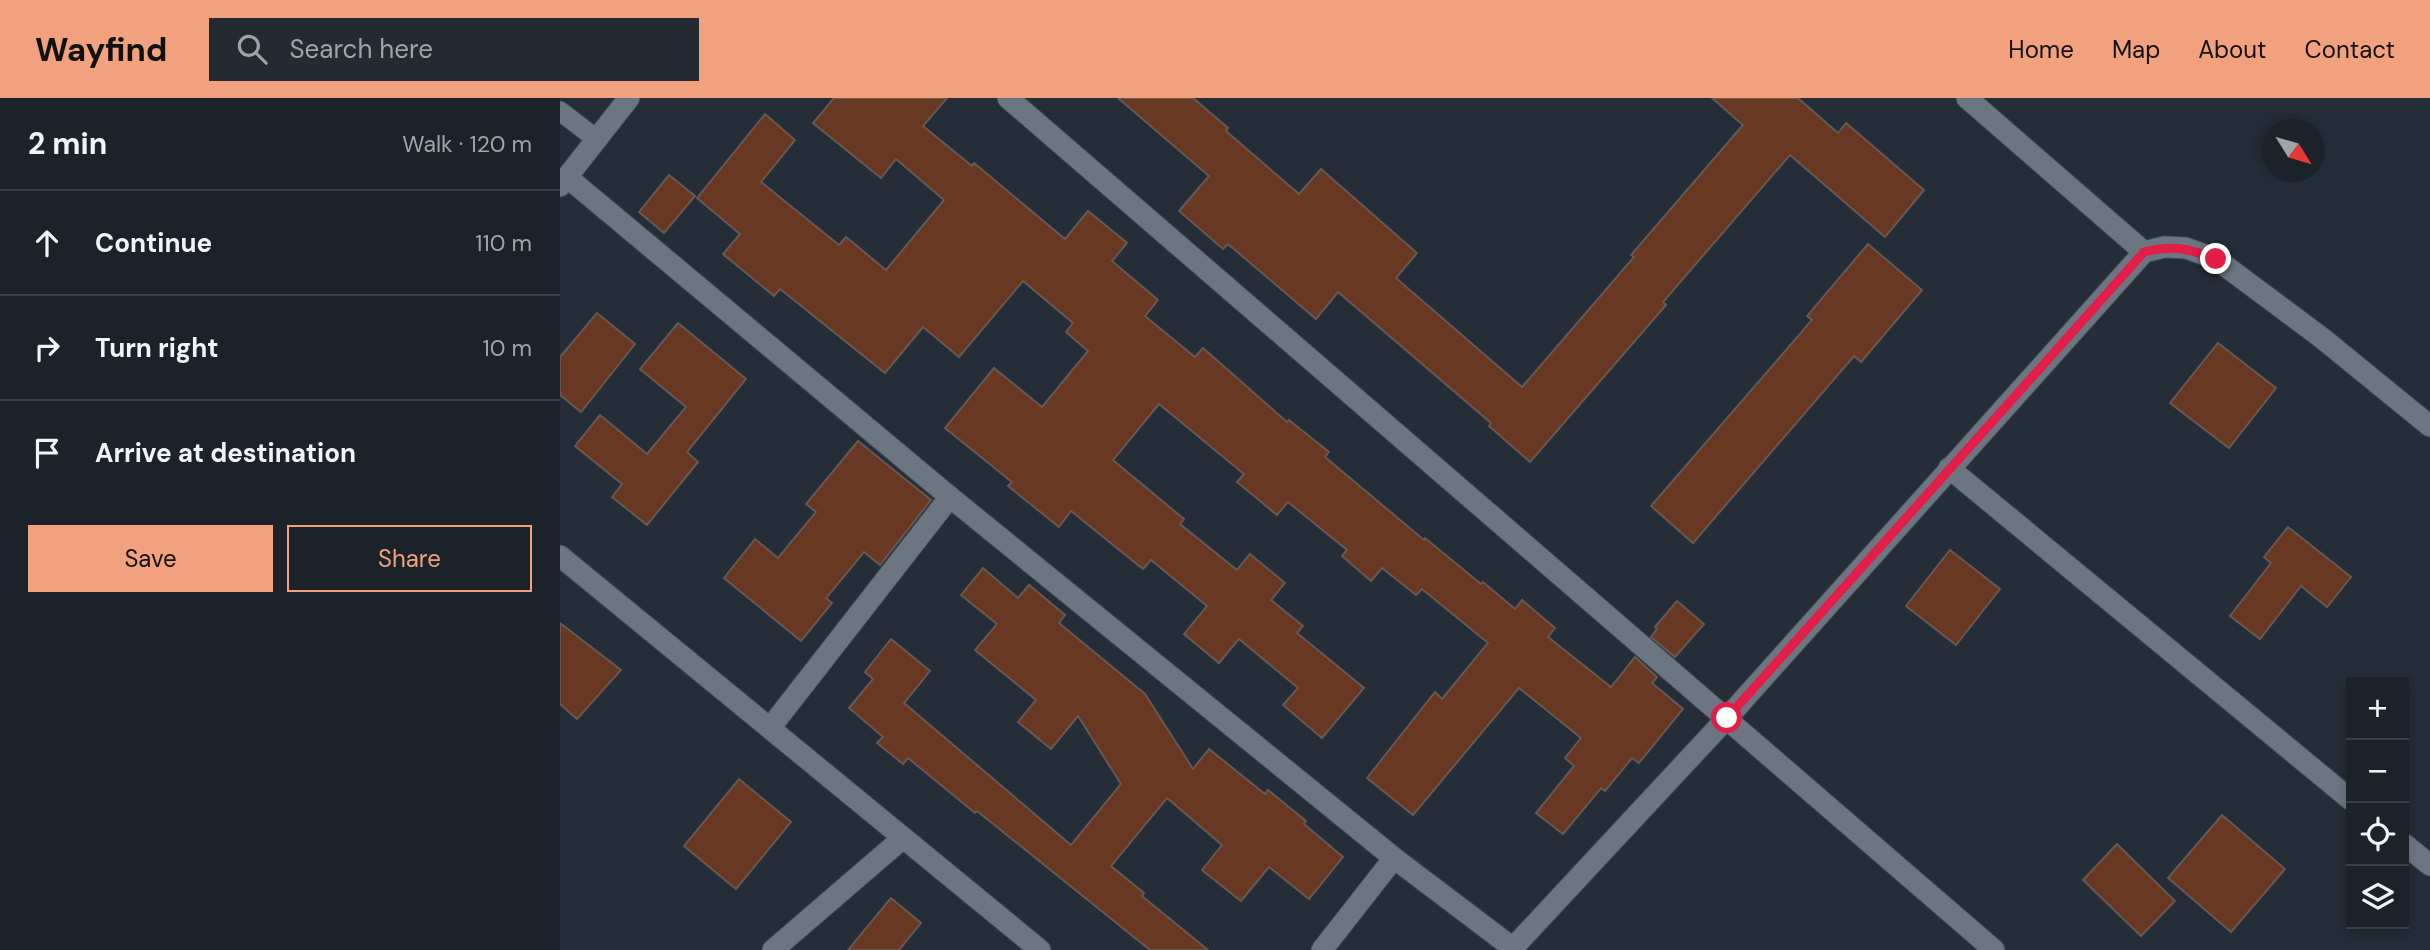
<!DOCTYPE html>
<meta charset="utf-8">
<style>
body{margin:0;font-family:"DM Sans",sans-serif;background:#242a32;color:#f1f3f6}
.controls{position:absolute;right:21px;bottom:21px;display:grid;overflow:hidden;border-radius:0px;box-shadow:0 4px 10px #0003}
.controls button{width:63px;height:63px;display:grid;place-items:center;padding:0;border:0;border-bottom:2px solid #393f47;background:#1b222a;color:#f1f3f6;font:35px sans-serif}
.compass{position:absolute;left:1702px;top:21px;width:63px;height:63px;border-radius:50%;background:#1b222a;box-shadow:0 4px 10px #0003;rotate:127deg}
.stop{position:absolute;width:21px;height:21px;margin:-16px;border:5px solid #e11d48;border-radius:50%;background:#fff}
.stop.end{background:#e11d48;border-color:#fff;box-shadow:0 2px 7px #0008}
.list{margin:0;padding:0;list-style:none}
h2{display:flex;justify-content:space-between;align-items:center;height:91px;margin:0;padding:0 28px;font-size:30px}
h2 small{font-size:23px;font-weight:400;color:#a0a4a8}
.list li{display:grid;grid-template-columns:46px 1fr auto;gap:21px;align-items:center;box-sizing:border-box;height:105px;padding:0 28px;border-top:2px solid #393f47}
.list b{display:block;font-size:26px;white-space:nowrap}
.list em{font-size:23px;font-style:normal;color:#a0a4a8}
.actions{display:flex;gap:14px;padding:21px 28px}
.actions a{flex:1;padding:16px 0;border:2px solid #f2a17e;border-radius:0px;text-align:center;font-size:24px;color:#f2a17e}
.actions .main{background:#f2a17e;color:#111}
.icon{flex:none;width:38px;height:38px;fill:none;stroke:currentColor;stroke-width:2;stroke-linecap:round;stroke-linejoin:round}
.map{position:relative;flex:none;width:1870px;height:852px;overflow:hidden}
header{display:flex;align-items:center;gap:42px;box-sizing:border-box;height:98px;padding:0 35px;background:#f2a17e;color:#111}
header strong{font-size:33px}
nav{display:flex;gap:38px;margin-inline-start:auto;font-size:24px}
.search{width:490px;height:63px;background:#242a32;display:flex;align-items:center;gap:18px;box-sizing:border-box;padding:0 24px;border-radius:0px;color:#a0a4a8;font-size:26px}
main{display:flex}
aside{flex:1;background:#1b222a}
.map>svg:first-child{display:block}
.building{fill:#693822;stroke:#675852;stroke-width:2}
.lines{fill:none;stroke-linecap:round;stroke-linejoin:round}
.service-casing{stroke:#404951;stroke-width:21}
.minor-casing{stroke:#404951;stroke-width:23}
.tertiary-casing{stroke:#404951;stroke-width:23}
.service{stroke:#6c7683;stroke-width:19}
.minor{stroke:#6c7683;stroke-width:21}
.tertiary{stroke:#6c7683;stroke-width:21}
.route{stroke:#e11d48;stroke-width:9}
</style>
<header>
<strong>Wayfind</strong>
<div class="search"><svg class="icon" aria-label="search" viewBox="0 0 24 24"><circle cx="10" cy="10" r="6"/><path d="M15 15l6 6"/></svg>Search here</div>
<nav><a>Home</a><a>Map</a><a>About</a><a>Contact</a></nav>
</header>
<main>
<aside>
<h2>2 min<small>Walk · 120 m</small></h2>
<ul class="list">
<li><svg class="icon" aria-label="ahead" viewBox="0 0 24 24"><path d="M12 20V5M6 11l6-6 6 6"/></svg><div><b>Continue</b></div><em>110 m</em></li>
<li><svg class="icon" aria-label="right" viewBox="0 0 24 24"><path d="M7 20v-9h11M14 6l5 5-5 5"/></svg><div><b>Turn right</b></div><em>10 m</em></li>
<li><svg class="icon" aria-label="arrive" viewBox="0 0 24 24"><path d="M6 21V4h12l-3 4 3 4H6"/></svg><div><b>Arrive at destination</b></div></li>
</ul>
<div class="actions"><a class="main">Save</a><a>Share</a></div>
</aside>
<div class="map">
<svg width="1870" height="852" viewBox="0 0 1870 852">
<rect width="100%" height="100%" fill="#242d38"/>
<!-- building -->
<g class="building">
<path d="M 274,0 L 387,0 L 363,28 L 412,68 L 414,65 L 505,141 L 528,113 L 567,145 L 552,163 L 598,202 L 585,218 L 635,259 L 643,250 L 727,324 L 729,322 L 769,354 L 765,359 L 864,442 L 865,440 L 921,486 L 923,484 L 955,511 L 962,502 L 995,530 L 988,539 L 1051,589 L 1075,559 L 1097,579 L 1092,585 L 1123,611 L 1079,665 L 1072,660 L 1045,693 L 1041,690 L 1003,736 L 976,715 L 1014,668 L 1005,660 L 1021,640 L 959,590 L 853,717 L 807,680 L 875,594 L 882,601 L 928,545 L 862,491 L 856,497 L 822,470 L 811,483 L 782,458 L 787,452 L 728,404 L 717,417 L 677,384 L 684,376 L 599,306 L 553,362 L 624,421 L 620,426 L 677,472 L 690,456 L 725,485 L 711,502 L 743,528 L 737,535 L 804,590 L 762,640 L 723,607 L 738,590 L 679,541 L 659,565 L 624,536 L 647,508 L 591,462 L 583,471 L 511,413 L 499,429 L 448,388 L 452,384 L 385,330 L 434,270 L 482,309 L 528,253 L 506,234 L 513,225 L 463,183 L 399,259 L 363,229 L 325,275 L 220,191 L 214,198 L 163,156 L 180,136 L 137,100 L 205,16 L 235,42 L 201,84 L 279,147 L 286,139 L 326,172 L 384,102 L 336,61 L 321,80 L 253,25 Z"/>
<path d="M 558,0 L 633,0 L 668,30 L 666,33 L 739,96 L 761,71 L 857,155 L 836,180 L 962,289 L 1074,159 L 1071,157 L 1183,27 L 1152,0 L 1238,0 L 1278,35 L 1286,25 L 1364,92 L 1325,139 L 1230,57 L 1103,204 L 1106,207 L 970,364 L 929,328 L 931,325 L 778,194 L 756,221 L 668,146 L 663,151 L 619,113 L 649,78 Z"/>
<path d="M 109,77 L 135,98 L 104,135 L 79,114 Z"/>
<path d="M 1308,146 L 1362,192 L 1301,264 L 1294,258 L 1133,445 L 1091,408 L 1252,222 L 1247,218 Z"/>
<path d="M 37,215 L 75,246 L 21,314 L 0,297 L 0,259 Z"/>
<path d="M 118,225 L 186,281 L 127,354 L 138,364 L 87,427 L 52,399 L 62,386 L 15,348 L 40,317 L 87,356 L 126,309 L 80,271 Z"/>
<path d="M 1658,245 L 1716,290 L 1669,350 L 1610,305 Z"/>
<path d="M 298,343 L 371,402 L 320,467 L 304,454 L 266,500 L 272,505 L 241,543 L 164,480 L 195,441 L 218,460 L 256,414 L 246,406 Z"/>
<path d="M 1728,429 L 1791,479 L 1767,509 L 1741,488 L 1700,541 L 1670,518 L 1711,465 L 1704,459 Z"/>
<path d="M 1390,452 L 1440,491 L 1396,547 L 1346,508 Z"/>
<path d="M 423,470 L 458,500 L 469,487 L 505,517 L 499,525 L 585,596 L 633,671 L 649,651 L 705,696 L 708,692 L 746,723 L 744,726 L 783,759 L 749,801 L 709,769 L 681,803 L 642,772 L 662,747 L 607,700 L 551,768 L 584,795 L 582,798 L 648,852 L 590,852 L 417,713 L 415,715 L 348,660 L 343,666 L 317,645 L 323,639 L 289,610 L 313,581 L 305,574 L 331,541 L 370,573 L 344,605 L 511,747 L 561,686 L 518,618 L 491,651 L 458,624 L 476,602 L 415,552 L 437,526 L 401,497 Z"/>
<path d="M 1117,503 L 1144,526 L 1115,559 L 1091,539 L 1097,531 L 1095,529 Z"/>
<path d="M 0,525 L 61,572 L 17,621 L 0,606 Z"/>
<path d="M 179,681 L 231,724 L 176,791 L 124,748 Z"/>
<path d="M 1662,717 L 1725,771 L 1671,834 L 1608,780 Z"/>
<path d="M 1557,746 L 1615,803 L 1581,838 L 1523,782 Z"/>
<path d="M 331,800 L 361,825 L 339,852 L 288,852 Z"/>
</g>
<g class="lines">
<defs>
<path id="service" d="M 0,13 L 35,40"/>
<g id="minor">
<path d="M 448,0 L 1434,852"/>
<path d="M 7,79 L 390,399 L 834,760 L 762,852"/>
<path d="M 1584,154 L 1604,149 L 1626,150 L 1656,161 L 1762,240 L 1870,328"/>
<path d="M 1389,370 L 1791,702"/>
<path d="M 0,458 L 480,852"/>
<path d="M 210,630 L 390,399"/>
<path d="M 1844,746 L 1870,767"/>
<path d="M 834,760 L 953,850"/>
<path d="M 213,852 L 343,740"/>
<path d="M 951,852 L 1167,620 L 1584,154 L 1407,0"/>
</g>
<path id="tertiary" d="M 0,88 L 69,0"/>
</defs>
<!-- service casing -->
<use href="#service" class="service-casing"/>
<!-- minor casing -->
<use href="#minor" class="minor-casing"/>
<!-- tertiary casing -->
<use href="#tertiary" class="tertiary-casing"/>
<!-- service -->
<use href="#service" class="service"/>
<!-- minor -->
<use href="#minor" class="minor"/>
<!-- tertiary -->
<use href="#tertiary" class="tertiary"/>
</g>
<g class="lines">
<!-- route -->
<path class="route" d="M 1167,620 L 1584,154 C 1614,147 1627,150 1656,161"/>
</g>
</svg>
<div class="controls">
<button>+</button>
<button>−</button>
<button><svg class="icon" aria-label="locate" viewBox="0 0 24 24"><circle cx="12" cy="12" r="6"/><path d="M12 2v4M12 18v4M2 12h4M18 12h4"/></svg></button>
<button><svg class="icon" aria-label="layers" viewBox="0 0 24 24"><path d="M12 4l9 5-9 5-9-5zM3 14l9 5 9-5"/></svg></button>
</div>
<svg class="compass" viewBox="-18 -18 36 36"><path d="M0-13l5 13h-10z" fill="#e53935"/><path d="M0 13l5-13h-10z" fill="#a0a4a8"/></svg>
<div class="stop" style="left:1167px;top:620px"></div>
<div class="stop end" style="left:1656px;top:161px"></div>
</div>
</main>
